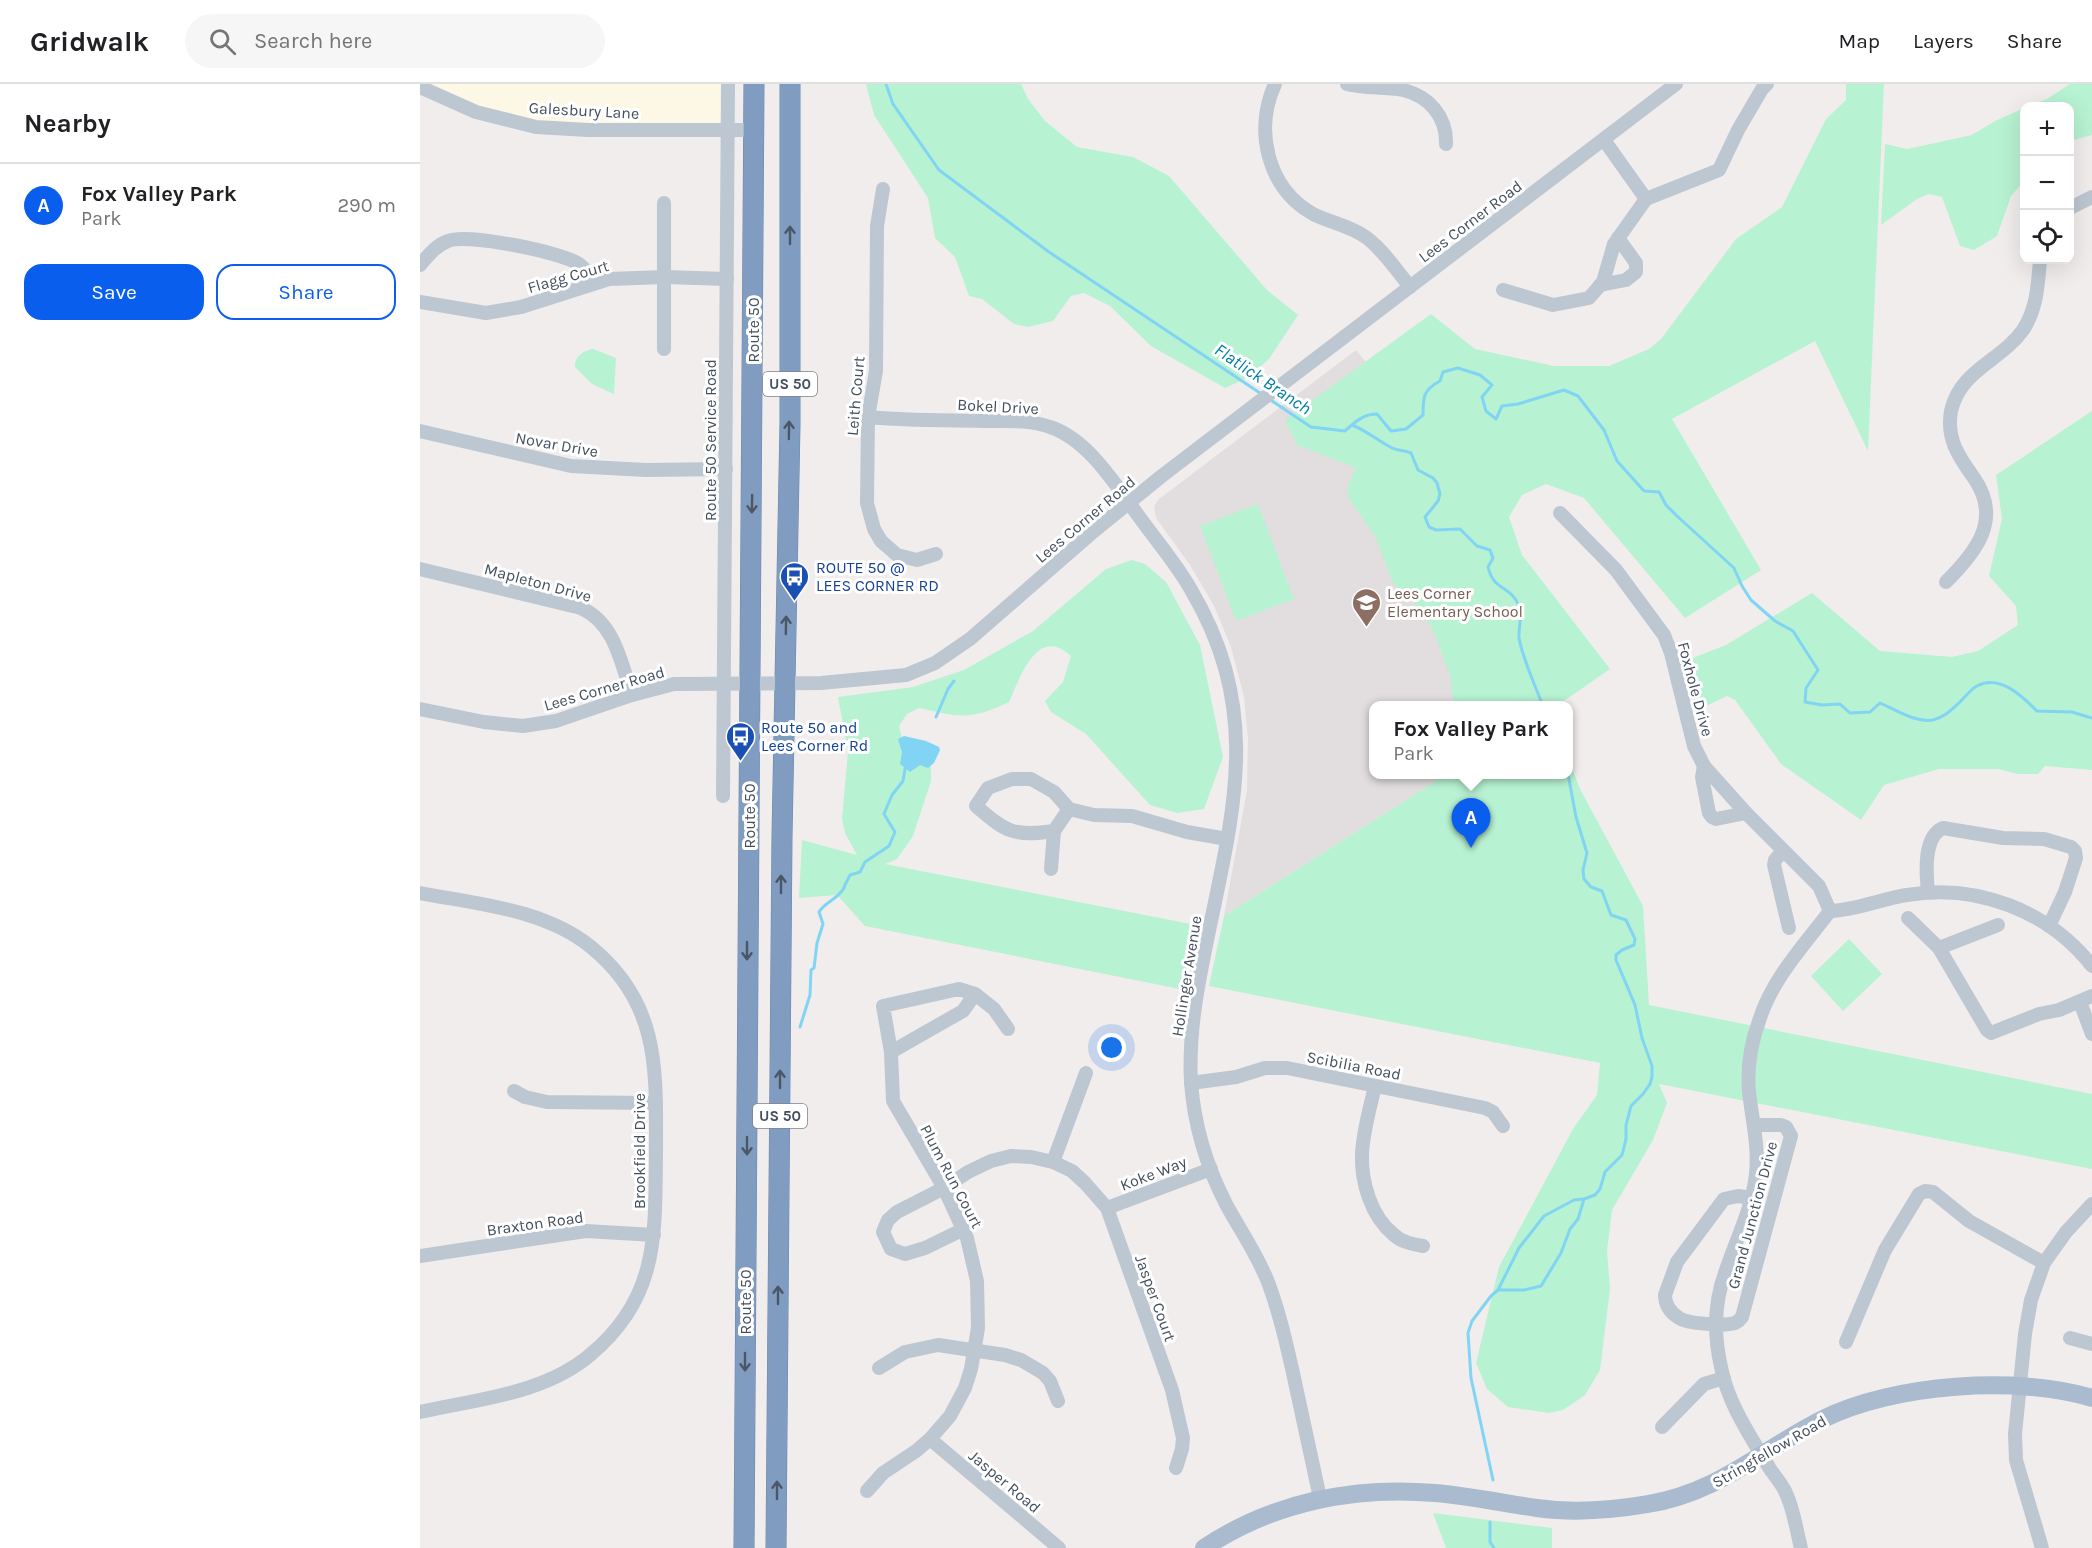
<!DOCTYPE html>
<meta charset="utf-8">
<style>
body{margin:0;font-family:Karla,sans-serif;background:#f6f6f6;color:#202124}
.controls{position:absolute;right:18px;top:18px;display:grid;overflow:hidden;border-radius:12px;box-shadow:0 6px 24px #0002}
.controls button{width:54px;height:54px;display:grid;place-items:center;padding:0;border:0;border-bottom:2px solid #e0e0e0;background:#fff;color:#202124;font:30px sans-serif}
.you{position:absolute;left:692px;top:964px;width:21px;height:21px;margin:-15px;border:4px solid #fff;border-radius:50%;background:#1a73e8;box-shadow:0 0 0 9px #1a73e833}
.badge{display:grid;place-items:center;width:39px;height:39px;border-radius:50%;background:#0a5eee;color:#fff;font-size:20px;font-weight:700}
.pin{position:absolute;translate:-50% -50px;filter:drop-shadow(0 2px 3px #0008)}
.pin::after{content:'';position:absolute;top:32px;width:21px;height:18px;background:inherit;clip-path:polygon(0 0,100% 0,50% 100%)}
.popup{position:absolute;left:949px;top:617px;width:204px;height:78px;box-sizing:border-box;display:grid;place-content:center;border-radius:12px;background:#fff;filter:drop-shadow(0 2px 4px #0005);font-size:20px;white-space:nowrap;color:#757577}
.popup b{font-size:22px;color:#202124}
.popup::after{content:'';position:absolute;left:50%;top:100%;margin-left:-12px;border:12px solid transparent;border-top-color:#fff}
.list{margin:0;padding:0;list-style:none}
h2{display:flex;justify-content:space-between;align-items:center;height:78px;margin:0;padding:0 24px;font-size:26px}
h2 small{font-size:20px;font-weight:400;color:#757577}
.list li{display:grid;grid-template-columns:39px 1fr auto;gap:18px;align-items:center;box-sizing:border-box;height:84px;padding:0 24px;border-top:2px solid #e0e0e0}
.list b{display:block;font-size:22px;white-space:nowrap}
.list p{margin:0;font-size:20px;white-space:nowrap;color:#757577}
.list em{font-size:20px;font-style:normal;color:#757577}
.actions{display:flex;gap:12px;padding:18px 24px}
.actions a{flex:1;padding:14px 0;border:2px solid #0a5eee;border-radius:18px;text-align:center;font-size:21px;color:#0a5eee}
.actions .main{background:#0a5eee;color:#fff}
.icon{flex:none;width:33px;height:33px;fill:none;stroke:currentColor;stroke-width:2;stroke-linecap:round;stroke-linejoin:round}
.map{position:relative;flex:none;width:1672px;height:1464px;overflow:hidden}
header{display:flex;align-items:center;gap:36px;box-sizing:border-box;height:84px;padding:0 30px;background:#fff;border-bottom:2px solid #e0e0e0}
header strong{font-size:28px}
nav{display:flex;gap:33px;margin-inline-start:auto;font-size:21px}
.search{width:420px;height:54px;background:#f6f6f6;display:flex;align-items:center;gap:15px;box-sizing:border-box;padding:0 21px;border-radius:33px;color:#757577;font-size:22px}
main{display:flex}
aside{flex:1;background:#fff}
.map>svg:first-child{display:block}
.commercial{fill:#fdf8e5}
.education{fill:#e2dedf}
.green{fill:#b7f2d2}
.water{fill:#81d4f3}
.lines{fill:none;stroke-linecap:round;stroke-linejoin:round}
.stream{stroke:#81d4f3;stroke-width:3}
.highway-casing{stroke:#6c87ad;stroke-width:21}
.minor{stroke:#bdc7d1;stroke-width:14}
.major{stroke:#abbbcf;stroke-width:18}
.highway{stroke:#819cc1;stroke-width:20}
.oneway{stroke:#4a5767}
.labels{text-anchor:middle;stroke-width:6;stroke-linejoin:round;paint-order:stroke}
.shield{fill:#fff;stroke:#7c848e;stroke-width:1.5}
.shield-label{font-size:15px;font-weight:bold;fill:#444f5d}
.street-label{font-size:16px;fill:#444f5d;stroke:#fff}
.transit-label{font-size:16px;fill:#164399;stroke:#fff;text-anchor:start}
.education-label{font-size:16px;fill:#785e54;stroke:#fff;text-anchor:start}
.water-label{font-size:18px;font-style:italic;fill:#017cab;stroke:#fff}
</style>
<header>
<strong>Gridwalk</strong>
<div class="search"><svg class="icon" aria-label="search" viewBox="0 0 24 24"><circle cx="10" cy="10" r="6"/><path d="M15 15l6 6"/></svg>Search here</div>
<nav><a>Map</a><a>Layers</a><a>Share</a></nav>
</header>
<main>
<aside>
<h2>Nearby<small></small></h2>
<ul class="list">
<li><span class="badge">A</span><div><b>Fox Valley Park</b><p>Park</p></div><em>290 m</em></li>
</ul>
<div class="actions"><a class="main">Save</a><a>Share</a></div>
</aside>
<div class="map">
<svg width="1672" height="1464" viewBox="0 0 1672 1464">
<rect width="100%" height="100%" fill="#f1eded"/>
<!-- commercial -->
<path class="commercial" d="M 0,0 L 308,0 L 308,47 L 116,43 L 10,8 Z"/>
<!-- education -->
<path class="education" d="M 936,266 L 1070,428 L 1129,621 L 954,622 L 954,690 L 1025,691 L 804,832 L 827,706 L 828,655 L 824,613 L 811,563 L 794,522 L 770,481 L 736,434 L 734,422 L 739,415 Z"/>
<!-- green -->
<g class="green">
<path d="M 446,0 L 601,0 L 608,15 L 625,37 L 657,63 L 713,73 L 749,92 L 847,206 L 878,231 L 849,275 L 829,293 L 805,304 L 731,262 L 690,222 L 664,209 L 651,212 L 633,237 L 608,243 L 594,240 L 562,215 L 549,212 L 535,173 L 515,154 L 508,114 L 454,31 Z"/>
<path d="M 1426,0 L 1464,0 L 1448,367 L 1395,257 L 1252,335 L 1341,486 L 1265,534 L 1164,414 L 1126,400 L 1102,411 L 1089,433 L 1102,471 L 1190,585 L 1138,621 L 1040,621 L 1033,617 L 1030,592 L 1014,548 L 1002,527 L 973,499 L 956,454 L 928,413 L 928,402 L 936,384 L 877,361 L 865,336 L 1011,230 L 1055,265 L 1134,282 L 1189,282 L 1229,265 L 1241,255 L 1316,155 L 1362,123 L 1406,35 L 1426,16 Z"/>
<path d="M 1650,0 L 1672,0 L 1672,51 L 1650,57 L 1650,22 L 1608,22 L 1627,15 Z"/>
<path d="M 1604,24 L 1604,97 L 1591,112 L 1577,152 L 1554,166 L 1540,162 L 1522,113 L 1509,110 L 1497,115 L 1461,141 L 1465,60 L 1487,65 L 1552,51 L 1575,37 Z"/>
<path d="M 173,265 L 196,274 L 194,310 L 172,300 L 155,283 C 154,273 164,266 173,265 Z"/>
<path d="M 1672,327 L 1672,686 L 1625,682 L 1618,690 L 1598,690 L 1578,685 L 1519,685 L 1464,701 L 1441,736 L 1361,680 L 1315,616 L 1307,612 L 1288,621 L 1274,619 L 1268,597 L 1270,575 L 1306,561 L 1392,509 L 1460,567 L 1532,573 L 1558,567 L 1598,541 L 1596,522 L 1569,492 L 1582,435 L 1576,391 Z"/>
<path d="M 838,420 L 874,515 L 816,537 L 780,442 Z"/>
<path d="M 712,476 L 725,480 L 746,498 L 780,561 L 803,673 L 784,725 L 757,729 L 730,721 L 666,650 L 631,628 L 625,617 L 643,598 L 651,572 C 617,540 600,594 589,618 C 549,637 540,633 499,624 L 487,630 L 479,642 L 482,655 L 505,671 L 511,683 L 511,697 L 493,752 L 477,775 L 465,780 L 776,841 L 765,906 L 445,842 L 417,811 L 379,814 L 382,756 L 437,771 L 425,749 L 422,735 L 428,668 L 418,613 L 493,603 L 544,586 L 613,547 L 686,485 Z"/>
<path d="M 1149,676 L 1160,705 L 1223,822 L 1229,921 L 1672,1010 L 1672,1085 L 1239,1000 L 1247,1019 L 1233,1056 L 1192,1126 L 1187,1167 L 1190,1205 L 1180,1286 L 1165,1311 L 1143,1326 L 1129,1329 L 1088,1323 L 1067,1305 L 1056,1279 L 1079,1183 L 1153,1045 L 1177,1011 L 1180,979 L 789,902 L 804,832 L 1025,691 L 1148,690 Z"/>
<path d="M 1429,855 L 1462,890 L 1423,927 L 1391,892 Z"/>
<path d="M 1013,1429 L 1132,1444 L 1132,1464 L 1026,1464 Z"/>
</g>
<!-- water -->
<path class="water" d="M 484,652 L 506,657 L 519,663 L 520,666 L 514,679 L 508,684 L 500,681 L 490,688 L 480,680 L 482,668 L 478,655 Z"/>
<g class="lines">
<!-- stream -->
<g class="stream">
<path d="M 466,0 L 473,20 L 519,86 L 629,168 L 843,311"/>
<path d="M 849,315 L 891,343 L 925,347 C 935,338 943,330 957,330 L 971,347 L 986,345 L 1003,331 C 1003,313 1003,306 1020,297 L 1023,288 L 1038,284 L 1060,291 L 1072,301 L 1062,313 L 1066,327 L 1076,335 L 1082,322 L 1098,320 L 1144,306 L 1158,312 L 1184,346 L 1197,377 L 1224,407 L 1239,408 L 1246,421 L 1257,432 L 1314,484 L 1322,502 L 1331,516 L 1355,537 L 1373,547 L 1398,586 L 1386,604 L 1385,618 L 1402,621 L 1420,620 L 1430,629 L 1450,628 L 1460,619 C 1476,626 1496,639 1513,636 C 1525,633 1531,626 1540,618 C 1545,613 1551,605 1557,602 C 1580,590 1602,612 1617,627 L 1652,628 L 1672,634"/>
<path d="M 932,341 C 947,347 957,356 972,364 C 978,367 984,366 991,369 L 998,386 L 1013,394 L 1017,399 L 1020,410 L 1018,417 L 1005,433 L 1009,443 L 1016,446 L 1040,445 L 1057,462 L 1070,466 L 1073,474 L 1068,483 C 1074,508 1090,500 1099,522 C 1103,531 1098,544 1099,554 C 1103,576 1115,601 1123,622"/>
<path d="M 516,633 L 528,605 L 534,597"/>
<path d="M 424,803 L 430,791 L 440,788 L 445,778 L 469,762 L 475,748 L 464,730 L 472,711 L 483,697 L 485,685"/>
<path d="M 380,943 L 390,911 L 391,886 L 394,884 L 397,859 L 403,840 L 399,828 C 405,818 418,815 424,804"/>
<path d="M 1078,1206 L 1104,1206 L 1121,1202 L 1141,1169 L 1150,1145 L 1158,1135 L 1164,1115"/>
<path d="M 1073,1396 L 1051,1294 L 1048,1249 L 1052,1237 L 1071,1212 L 1078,1206 L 1099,1164 L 1124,1132 L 1154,1116 L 1164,1115 L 1175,1111 L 1180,1105 L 1185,1088 L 1202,1071 L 1206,1055 L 1206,1041 L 1211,1022 L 1223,1010 L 1230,1000 L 1232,993 L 1232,982 L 1222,954 L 1215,921 L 1196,876 L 1196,871 L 1202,866 L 1214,861 L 1215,855 L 1206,836 L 1191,831 L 1182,807 L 1171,803 L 1164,795 L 1163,786 L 1167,769 L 1156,733 L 1148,690"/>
<path d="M 1070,1438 L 1070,1458 L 1074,1464"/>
</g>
<defs>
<g id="highway">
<path d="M 324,1464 L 334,0"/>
<path d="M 356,1464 L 362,752 L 370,340 L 370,0"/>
</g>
</defs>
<!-- highway casing -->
<use href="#highway" class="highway-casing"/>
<!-- minor -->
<g class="minor">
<path d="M 855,0 C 834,46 847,104 893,130 C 911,139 931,142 947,154 C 964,167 977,187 990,203"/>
<path d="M 927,0 C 945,5 964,2 983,6 C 1009,12 1027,33 1026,60"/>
<path d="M 0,3 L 56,28 L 116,43 L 168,46 L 332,46"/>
<path d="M 1184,56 L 1226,115"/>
<path d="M 463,105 L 457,142 L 456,287 L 448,333 L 447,419 L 454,445 L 461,457 L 477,471 L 497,476 L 516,470"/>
<path d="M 1650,124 L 1672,113"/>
<path d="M 0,181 C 8,172 16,161 28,157 C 47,149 141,168 159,180 C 166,185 168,191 171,199"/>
<path d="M 1180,201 L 1206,196 L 1216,188 L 1216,179 L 1198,154"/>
<path d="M 1083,206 L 1133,221 L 1169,214 L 1183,198 L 1194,160 L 1226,115 L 1299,86 L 1318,46 L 1342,5 L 1347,0"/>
<path d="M 0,218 L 66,229 L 101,223 L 189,195 L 245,193 L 307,195"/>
<path d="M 244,265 L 244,119"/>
<path d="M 448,333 C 488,337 529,336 570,337 C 590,337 610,336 630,343 C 670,356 698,405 723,438 C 739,460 756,480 770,504 C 839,620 817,714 791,837 C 780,890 768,944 771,998 C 774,1040 787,1083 806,1120 C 820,1146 837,1170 848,1198 C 859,1227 866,1258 873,1289 C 882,1331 891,1372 900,1414"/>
<path d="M 0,347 L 151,382 L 226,386 L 306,385"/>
<path d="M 1140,429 L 1196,486 L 1244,551 L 1251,569 L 1274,662 L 1284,682 L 1326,729 L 1399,802 L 1410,827"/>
<path d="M 0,485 L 161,524 C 195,539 201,579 212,611"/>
<path d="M 1526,498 C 1555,469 1583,436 1554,394 C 1539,373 1526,355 1531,327 C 1540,286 1581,277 1603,246 C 1617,225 1618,200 1620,176"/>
<path d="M 0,625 L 64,638 L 103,642 L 136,637 L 212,611 L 254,600 L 401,599 L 486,591 L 515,579 L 550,555 L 674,447 L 743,391 L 1256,0"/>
<path d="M 1284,682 L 1282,693 L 1289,729 L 1292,733 L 1296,735 L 1326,729"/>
<path d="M 303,712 L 308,0"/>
<path d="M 649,725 L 634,747 C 594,753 586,748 556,722 L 568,704 L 592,695 L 611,695 L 634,708 L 649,725 L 674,731 L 712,732 L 767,748 L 807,755"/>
<path d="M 1363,767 L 1355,776 L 1354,781 L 1369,844"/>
<path d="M 631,785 L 634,747"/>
<path d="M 1508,808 C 1506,789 1503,753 1523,744 L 1583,754 L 1624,755 L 1651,763 L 1655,767 L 1656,774 L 1645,808 L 1629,842"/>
<path d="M 0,809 C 57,820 124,825 171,863 C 241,920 236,988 236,1069 C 235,1151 239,1214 170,1271 C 124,1310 57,1315 0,1328"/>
<path d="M 1410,827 C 1437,826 1461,815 1487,811 C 1557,799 1629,827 1672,882"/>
<path d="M 1488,834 L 1519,864 L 1567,946 L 1571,949 L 1619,930 L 1639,926 L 1672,912"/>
<path d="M 1519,864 L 1578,841"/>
<path d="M 555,910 L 574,925 L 588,945"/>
<path d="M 1660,918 L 1672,950"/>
<path d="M 771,999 L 816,993 L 845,984 L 867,984 L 1065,1024 L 1073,1028 L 1083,1042"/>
<path d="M 955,1002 C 950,1024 943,1047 942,1070 C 941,1098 951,1132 973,1150 C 981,1158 992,1160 1003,1162"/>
<path d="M 94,1007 L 105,1013 L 127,1018 L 236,1019"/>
<path d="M 633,1078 L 666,989"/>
<path d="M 1332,1114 L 1318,1112 L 1304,1115 L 1257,1178 L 1245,1211 C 1245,1221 1251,1229 1259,1234 C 1268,1240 1305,1242 1315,1239 C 1319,1237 1320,1236 1322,1233 L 1371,1052 L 1366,1043 L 1361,1041 L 1334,1041"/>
<path d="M 687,1124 L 791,1085"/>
<path d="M 544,1145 L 505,1164 L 485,1170 L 471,1165 L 463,1148 L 468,1136 L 477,1128 L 524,1104 L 548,1088 L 571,1077 L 591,1072 L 611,1073 L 633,1078 L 652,1087 L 665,1099 L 687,1124 L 752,1306 L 763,1354 L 762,1365 L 756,1384"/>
<path d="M 0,1172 L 166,1147 L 234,1151"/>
<path d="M 1650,1254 L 1672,1260"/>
<path d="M 1426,1258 L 1465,1166 L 1499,1110 L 1505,1107 L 1513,1108 L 1549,1137 L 1624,1179"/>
<path d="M 459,1284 L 485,1268 L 518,1261 L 585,1271 L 601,1276 L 623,1289 L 630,1297 L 638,1317"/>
<path d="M 1242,1343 L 1284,1300 L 1304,1294"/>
<path d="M 510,1355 L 639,1464"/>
<path d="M 447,1407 L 463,1389 L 496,1367 L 510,1355 L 530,1332 L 545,1304 L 551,1285 L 558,1244 L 557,1197 L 547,1154 L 524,1104 L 473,1017 L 471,968 L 543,927 L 555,910 L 539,905 L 463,922 L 471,968"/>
<path d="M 1381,1464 C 1376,1445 1374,1425 1365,1407 C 1361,1399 1355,1392 1350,1385 C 1331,1353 1308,1320 1301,1283 C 1294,1252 1294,1219 1305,1189 C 1316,1155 1332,1126 1336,1090 C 1339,1062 1332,1035 1329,1008 C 1327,985 1331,959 1339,937 C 1352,895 1384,861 1410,827"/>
<path d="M 1622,1464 L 1596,1376 L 1595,1350 L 1605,1250 L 1611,1216 L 1624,1179 L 1646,1148 L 1672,1120"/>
</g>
<!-- major -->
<path class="major" d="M 784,1464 C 853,1418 934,1402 1015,1409 C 1049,1412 1083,1419 1117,1424 C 1152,1429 1193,1426 1228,1420 C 1300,1408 1341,1366 1403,1335 C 1473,1300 1597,1291 1672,1314"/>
<!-- highway -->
<use href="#highway" class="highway"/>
</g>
<!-- one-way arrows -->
<defs><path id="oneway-shaft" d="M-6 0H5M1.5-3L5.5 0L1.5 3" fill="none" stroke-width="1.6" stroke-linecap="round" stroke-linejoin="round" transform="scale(1.5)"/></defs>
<g class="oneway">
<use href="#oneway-shaft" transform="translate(370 151) rotate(-90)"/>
<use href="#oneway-shaft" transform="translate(369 346) rotate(-89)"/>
<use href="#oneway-shaft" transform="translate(332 420) rotate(91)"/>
<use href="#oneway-shaft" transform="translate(366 541) rotate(-89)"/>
<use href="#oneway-shaft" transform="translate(361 800) rotate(-90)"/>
<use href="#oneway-shaft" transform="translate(327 867) rotate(90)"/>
<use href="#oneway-shaft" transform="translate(360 995) rotate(-90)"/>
<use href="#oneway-shaft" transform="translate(327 1062) rotate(90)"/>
<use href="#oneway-shaft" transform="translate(358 1211) rotate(-90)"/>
<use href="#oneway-shaft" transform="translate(325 1278) rotate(90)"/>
<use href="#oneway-shaft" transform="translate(357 1406) rotate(-90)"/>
</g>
<!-- icons -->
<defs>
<symbol id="bus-pin" viewBox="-11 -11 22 30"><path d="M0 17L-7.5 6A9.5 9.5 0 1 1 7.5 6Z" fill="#1a4fb4" stroke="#fff"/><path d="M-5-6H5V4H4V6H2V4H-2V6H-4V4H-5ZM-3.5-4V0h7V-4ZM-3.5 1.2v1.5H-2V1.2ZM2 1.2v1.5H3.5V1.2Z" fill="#fff"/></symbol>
<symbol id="school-pin" viewBox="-11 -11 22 30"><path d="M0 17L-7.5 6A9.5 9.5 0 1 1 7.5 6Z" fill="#8d6e63" stroke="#fff"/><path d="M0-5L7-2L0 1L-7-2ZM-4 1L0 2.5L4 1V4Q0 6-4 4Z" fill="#fff"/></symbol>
</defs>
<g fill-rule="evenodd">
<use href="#bus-pin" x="358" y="476" width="33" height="45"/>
<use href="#school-pin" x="930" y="502" width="33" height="45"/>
<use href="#bus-pin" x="304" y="636" width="33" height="45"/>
</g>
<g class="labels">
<!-- shield labels -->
<g class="shield">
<rect x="343" y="288" width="54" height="24" rx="4.5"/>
<rect x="333" y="1020" width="54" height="24" rx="4.5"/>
</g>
<g class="shield-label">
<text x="370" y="305">US 50</text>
<text x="360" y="1037">US 50</text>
</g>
<!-- street labels -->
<g class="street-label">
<text transform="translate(164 26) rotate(3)" y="6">Galesbury Lane</text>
<text transform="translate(1050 137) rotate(-37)" y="6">Lees Corner Road</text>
<text transform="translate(148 192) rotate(-16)" y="6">Flagg Court</text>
<text transform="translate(333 246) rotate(-90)" y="6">Route 50</text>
<text transform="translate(435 312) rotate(-85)" y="6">Leith Court</text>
<text transform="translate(578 322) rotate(3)" y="6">Bokel Drive</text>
<text transform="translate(290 356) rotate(-90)" y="6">Route 50 Service Road</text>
<text transform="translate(137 360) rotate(10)" y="6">Novar Drive</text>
<text transform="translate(665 435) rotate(-40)" y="6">Lees Corner Road</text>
<text transform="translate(118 498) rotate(15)" y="6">Mapleton Drive</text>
<text transform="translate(184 604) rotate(-16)" y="6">Lees Corner Road</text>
<text transform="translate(1276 605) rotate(75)" y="6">Foxhole Drive</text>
<text transform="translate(329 732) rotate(-90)" y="6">Route 50</text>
<text transform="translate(766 892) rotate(-81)" y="6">Hollinger Avenue</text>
<text transform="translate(934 981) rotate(11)" y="6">Scibilia Road</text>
<text transform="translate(219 1067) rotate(-90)" y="6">Brookfield Drive</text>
<text transform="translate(733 1089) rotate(-21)" y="6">Koke Way</text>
<text transform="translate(532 1092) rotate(62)" y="6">Plum Run Court</text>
<text transform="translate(1332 1131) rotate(-75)" y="6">Grand Junction Drive</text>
<text transform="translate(115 1139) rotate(-8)" y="6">Braxton Road</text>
<text transform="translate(736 1214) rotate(70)" y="6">Jasper Court</text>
<text transform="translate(325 1218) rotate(-90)" y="6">Route 50</text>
<text transform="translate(1349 1367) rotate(-30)" y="6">Stringfellow Road</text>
<text transform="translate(585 1397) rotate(40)" y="6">Jasper Road</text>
</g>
<!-- transit labels -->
<g class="transit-label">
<text x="396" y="489">ROUTE 50 @<tspan x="396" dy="18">LEES CORNER RD</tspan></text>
<text x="341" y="649">Route 50 and<tspan x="341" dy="18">Lees Corner Rd</tspan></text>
</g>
<!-- education labels -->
<g class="education-label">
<text x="967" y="515">Lees Corner<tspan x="967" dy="18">Elementary School</tspan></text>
</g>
<!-- water labels -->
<g class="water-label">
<text transform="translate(843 295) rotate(34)" y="6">Flatlick Branch</text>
</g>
</g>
</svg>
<div class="controls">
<button>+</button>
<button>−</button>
<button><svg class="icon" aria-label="locate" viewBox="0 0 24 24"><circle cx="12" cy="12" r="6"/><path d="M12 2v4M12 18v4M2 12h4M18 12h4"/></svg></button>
</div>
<div class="you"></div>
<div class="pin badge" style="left:1051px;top:764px">A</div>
<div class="popup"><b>Fox Valley Park</b>Park</div>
</div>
</main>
